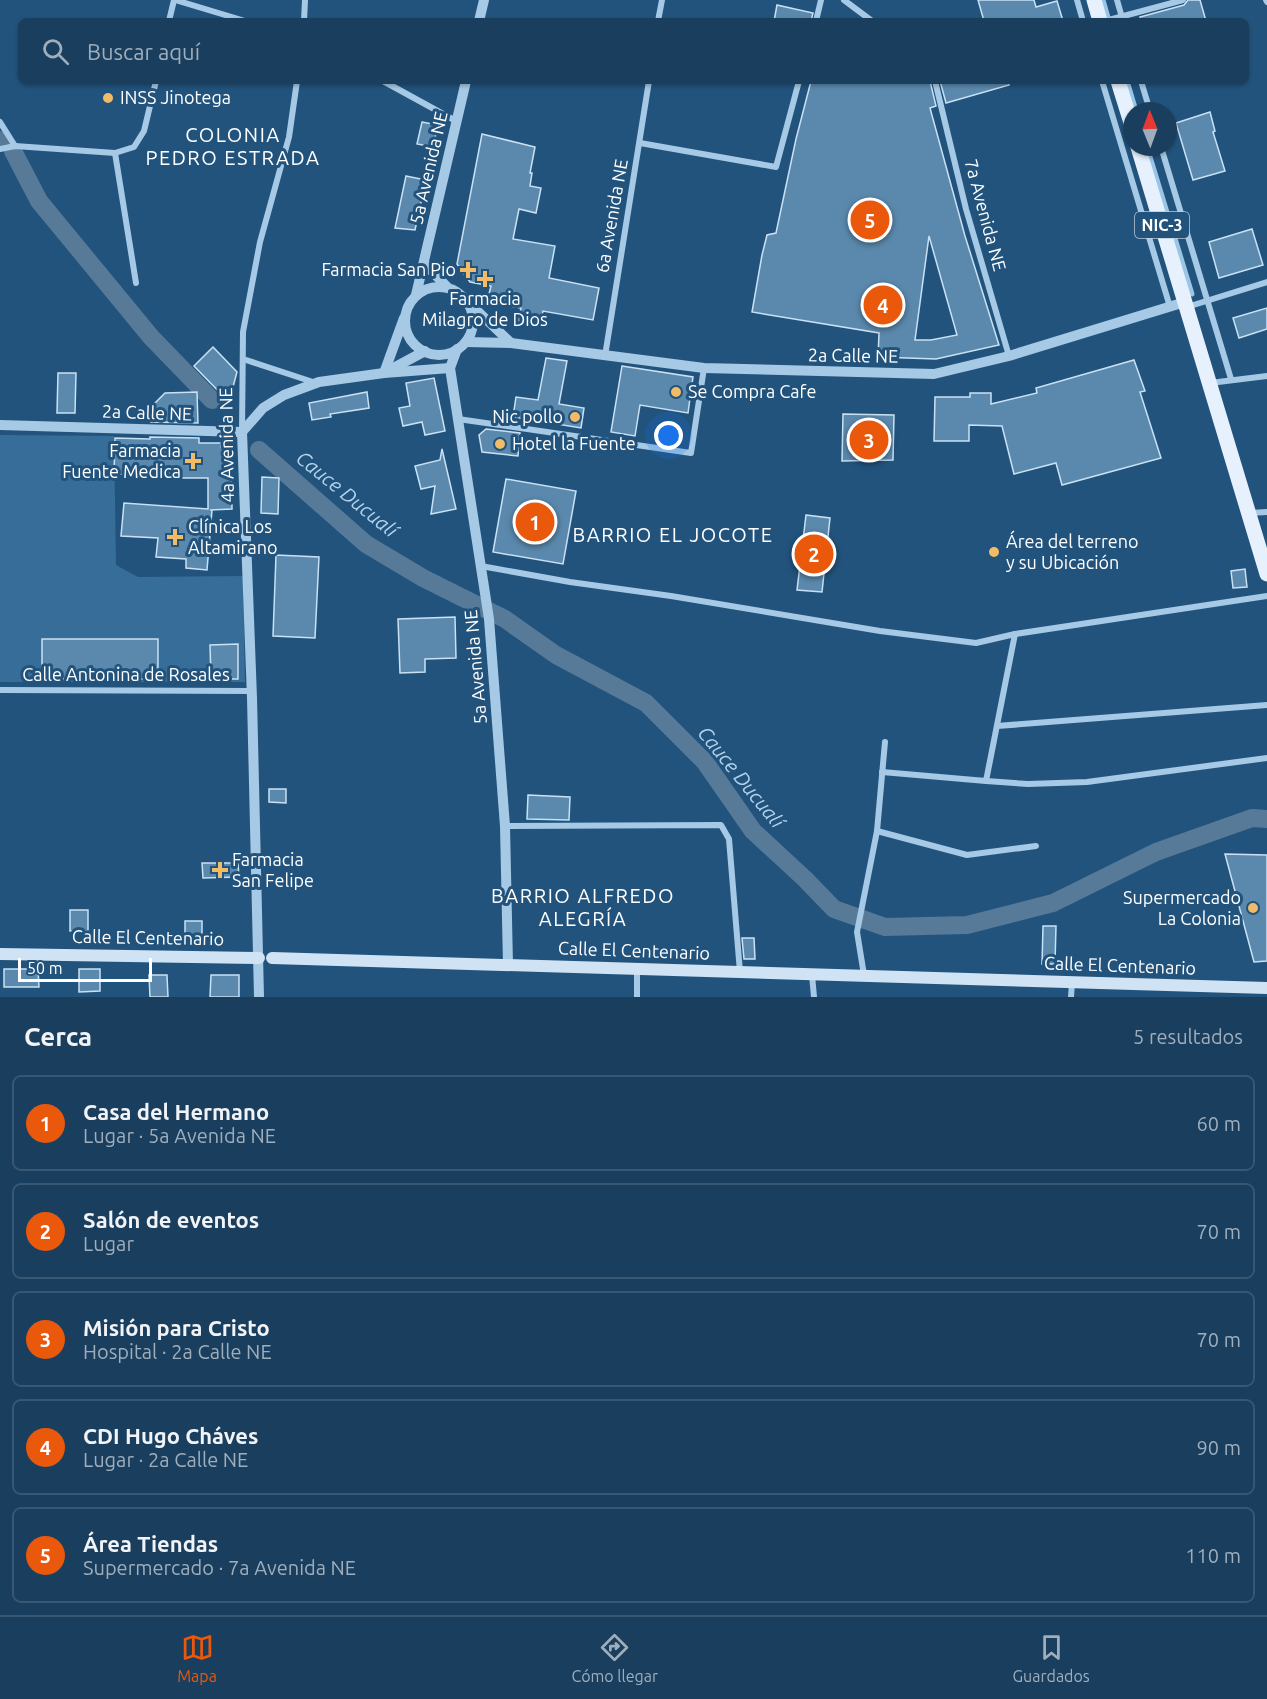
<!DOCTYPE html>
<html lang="es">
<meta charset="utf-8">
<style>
body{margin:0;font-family:Ubuntu,sans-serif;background:#274966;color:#f1f3f6}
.compass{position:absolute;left:1123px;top:102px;width:54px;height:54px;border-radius:50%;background:#1a3e5d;box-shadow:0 2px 4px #0004;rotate:359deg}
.scale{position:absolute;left:18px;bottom:15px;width:134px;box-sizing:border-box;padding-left:6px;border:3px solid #fff;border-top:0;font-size:16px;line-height:21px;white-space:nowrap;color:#fff;-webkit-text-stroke:4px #22537c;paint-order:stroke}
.you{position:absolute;left:669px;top:436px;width:21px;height:21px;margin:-15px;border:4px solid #fff;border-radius:50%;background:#1a73e8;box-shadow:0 0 0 9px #1a73e833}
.badge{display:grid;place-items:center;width:39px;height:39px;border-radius:50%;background:#ea580c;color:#fff;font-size:20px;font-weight:700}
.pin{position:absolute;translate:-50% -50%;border:3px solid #fff;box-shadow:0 2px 6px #0006}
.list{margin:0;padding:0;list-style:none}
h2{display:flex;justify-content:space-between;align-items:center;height:78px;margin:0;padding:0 24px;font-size:26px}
h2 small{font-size:20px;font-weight:400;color:#9faebc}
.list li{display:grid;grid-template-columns:39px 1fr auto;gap:18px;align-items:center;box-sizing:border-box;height:96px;margin:0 12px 12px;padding:0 12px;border:2px solid #385772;border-radius:9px}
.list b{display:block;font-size:22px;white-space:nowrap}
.list p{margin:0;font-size:20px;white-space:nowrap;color:#9faebc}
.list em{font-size:20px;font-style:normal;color:#9faebc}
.icon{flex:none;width:33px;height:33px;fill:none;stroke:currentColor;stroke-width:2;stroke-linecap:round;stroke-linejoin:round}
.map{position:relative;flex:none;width:1267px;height:997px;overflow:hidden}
.search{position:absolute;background:#1a3e5d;box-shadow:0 2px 4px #0004;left:18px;right:18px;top:18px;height:66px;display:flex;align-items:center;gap:15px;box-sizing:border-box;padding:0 21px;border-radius:9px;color:#9faebc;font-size:22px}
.sheet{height:618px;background:#1a3e5d}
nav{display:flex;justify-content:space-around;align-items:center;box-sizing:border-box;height:84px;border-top:2px solid #385772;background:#1a3e5d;font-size:16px;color:#9faebc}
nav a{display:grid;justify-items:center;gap:3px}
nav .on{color:#ea580c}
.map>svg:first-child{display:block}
.green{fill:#366d99}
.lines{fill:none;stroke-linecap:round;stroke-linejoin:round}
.stream{stroke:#9ac5e6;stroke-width:5}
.canal{stroke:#567a97;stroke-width:18}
.building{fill:#5b89ad;stroke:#c9e1f4;stroke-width:1.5;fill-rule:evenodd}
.minor{stroke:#a6c9e5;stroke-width:6}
.tertiary{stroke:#a6c9e5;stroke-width:10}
.secondary{stroke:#cfe3f5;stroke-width:12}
.primary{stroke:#e6f1fd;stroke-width:15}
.poi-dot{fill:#f1bb68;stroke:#22537c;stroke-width:2}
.labels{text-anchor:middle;stroke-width:6;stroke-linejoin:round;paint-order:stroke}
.shield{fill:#22537c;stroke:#bdcbd8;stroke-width:1.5}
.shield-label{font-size:16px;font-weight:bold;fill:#fff}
.poi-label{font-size:18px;fill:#fff;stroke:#22537c;text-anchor:start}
.street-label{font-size:18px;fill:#fff;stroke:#22537c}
.neighbourhood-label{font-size:20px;letter-spacing:1.5px;fill:#fff;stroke:#22537c}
.water-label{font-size:20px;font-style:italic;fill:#b1d3ed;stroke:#22537c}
</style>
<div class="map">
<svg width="1267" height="997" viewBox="0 0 1267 997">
<rect width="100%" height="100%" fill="#22537c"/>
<!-- green -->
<path class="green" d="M 0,435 L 114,436 L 116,565 L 138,577 L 243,576 L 245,682 L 0,682 Z"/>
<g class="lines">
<!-- stream -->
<g class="stream">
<path d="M 1103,0 L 1109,21"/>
<path d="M 1127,81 L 1136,111"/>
<path d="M 1147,147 L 1192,294"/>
</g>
<!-- canal -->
<g class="canal">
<path d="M 0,140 L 4,142"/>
<path d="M 13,151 L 39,201 L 151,337 L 212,400"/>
<path d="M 259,450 L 366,544 L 423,578 L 505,619 L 556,655 L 646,703 L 705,762 L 753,831 L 805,879 L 834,909 L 885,927 L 967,925 L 1053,903 L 1156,852 L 1252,818 L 1267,819"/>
</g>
</g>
<!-- building -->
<g class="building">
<path d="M 978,0 L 1034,0 L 1036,7 L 1057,1 L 1063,21 L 984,21 Z"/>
<path d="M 1188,0 L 1200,0 L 1206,21 L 1142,21 L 1140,17 L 1184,5 Z"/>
<path d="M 777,5 L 813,13 L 811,21 L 774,21 Z"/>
<path d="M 811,81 L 930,81 L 936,106 L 930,108 L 965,236 L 999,345 L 936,359 L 878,357 L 879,333 L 752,312 L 762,255 L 767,235 L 776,233 L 796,139 ZM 929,236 L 957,335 L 931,340 L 915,340 Z"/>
<path d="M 940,81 L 1009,81 L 1009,85 L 946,103 Z"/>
<path d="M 1210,112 L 1215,131 L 1213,132 L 1225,171 L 1193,180 L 1176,123 Z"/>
<path d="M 422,122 L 438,125 L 433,147 L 417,144 Z"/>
<path d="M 482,134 L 535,147 L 530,173 L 532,173 L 530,186 L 541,188 L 536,213 L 519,209 L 513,239 L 555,246 L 549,278 L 599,288 L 593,320 L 543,311 L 540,325 L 518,321 L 521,308 L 487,302 L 491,286 L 470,282 L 457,264 Z"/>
<path d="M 406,176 L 426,180 L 415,230 L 395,228 Z"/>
<path d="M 1252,229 L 1263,265 L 1219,278 L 1209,242 Z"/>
<path d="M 1267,308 L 1267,329 L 1239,338 L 1233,318 Z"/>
<path d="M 213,347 L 237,372 L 229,402 L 194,366 Z"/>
<path d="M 546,358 L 567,361 L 559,404 L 584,408 L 581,428 L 513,417 L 516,397 L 538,400 Z"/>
<path d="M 1134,360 L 1145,391 L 1140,392 L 1161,458 L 1062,485 L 1056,463 L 1014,474 L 1002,426 L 969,425 L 969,441 L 934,441 L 935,397 L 970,397 L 970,393 L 991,393 L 991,404 L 1037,393 L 1036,388 Z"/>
<path d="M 622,366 L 693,377 L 688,413 L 640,405 L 635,436 L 611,432 Z"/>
<path d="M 58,373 L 76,373 L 75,413 L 57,413 Z"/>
<path d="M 434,378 L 445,431 L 425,435 L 422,422 L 403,426 L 399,408 L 410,406 L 406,383 Z"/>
<path d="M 197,392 L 198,423 L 151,422 L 152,406 L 165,393 Z"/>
<path d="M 367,392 L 369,408 L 330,414 L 331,417 L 312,420 L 309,403 Z"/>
<path d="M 843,414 L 894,415 L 893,460 L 842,461 Z"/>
<path d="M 486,429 L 520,433 L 518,456 L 482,452 L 479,435 Z"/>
<path d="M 150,437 L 199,438 L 199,443 L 221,443 L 221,447 L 231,447 L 232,509 L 210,510 L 212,510 L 207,570 L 186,568 L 186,559 L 156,557 L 158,538 L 121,536 L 124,503 L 208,509 L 208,478 L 173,478 L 172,475 L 114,474 L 115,438 L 150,439 Z"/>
<path d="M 442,449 L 456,509 L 431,514 L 435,486 L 421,489 L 415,466 L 440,460 Z"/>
<path d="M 262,477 L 279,478 L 278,514 L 261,513 Z"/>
<path d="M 506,479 L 576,491 L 563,564 L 493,552 Z"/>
<path d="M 806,515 L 830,518 L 822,592 L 797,590 Z"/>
<path d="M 276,555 L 319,557 L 315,638 L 273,636 Z"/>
<path d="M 1245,569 L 1247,587 L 1233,588 L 1231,571 Z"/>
<path d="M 455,617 L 456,658 L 425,659 L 425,672 L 400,673 L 398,619 Z"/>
<rect x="42" y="639" width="116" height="40"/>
<path d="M 238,644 L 238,679 L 211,679 L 210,645 Z"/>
<path d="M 269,789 L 286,789 L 286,803 L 269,802 Z"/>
<path d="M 528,795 L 570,797 L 569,820 L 527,819 Z"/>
<path d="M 1225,854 L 1267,855 L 1267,961 L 1254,962 Z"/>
<path d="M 202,863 L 238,863 L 239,877 L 203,878 Z"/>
<rect x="70" y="910" width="18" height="21"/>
<rect x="185" y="921" width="17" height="19"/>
<path d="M 1043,926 L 1056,926 L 1055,964 L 1042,964 Z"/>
<path d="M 742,938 L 754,938 L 755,959 L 744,959 Z"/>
<path d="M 4,969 L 38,969 L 39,987 L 4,987 Z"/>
<path d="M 79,969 L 100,969 L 100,991 L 79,992 Z"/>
<path d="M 149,975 L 167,975 L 168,997 L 150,997 Z"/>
<path d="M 211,975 L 239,975 L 239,997 L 210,997 Z"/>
</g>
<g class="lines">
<!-- minor -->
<g class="minor">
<path d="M 175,0 L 245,21"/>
<path d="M 844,0 L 872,21"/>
<path d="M 1077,0 L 1083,21"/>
<path d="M 1117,0 L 1123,21"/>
<path d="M 1266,0 L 1267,2"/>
<path d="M 169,21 L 174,0"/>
<path d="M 304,21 L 305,0"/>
<path d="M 658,21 L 662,0"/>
<path d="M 816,21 L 821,0"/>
<path d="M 1105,21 L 1183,0"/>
<path d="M 383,81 L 456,121"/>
<path d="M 935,81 L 966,209 L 1009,356"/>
<path d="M 1102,81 L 1170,307"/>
<path d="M 1141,81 L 1150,111"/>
<path d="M 0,122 L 15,146"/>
<path d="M 640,143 L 776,167 L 799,81"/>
<path d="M 1161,147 L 1231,379"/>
<path d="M 0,149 L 15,146 L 115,153 L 134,147 L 144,131 L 156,81"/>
<path d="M 115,153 L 136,283"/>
<path d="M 1187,307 L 1267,282"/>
<path d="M 605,356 L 649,81"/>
<path d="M 243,359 L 313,382"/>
<path d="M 1210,383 L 1267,376"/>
<path d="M 458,419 L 691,453 L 704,368"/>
<path d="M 242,431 L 243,332 L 260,242 L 289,137 L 297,81"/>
<path d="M 1249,513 L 1267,512"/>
<path d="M 481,566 L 570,582 L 671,596 L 880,631 L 976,643 L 1015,634 L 1267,596"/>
<path d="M 0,690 L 252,691"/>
<path d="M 997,726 L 1267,705"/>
<path d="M 882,772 L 986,781 L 1015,634"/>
<path d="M 986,781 L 1028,784 L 1087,782 L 1267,758"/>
<path d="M 505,826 L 721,825 L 729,839 L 740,972"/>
<path d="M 877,831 L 967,855 L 1036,846"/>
<path d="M 812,975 L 814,997"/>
<path d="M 864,975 L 857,932 L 877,831 L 885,742"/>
<path d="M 637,997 L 637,969"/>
<path d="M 1071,997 L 1072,983"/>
</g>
<!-- tertiary -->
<g class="tertiary">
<path d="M 479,21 L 484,0"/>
<path d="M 424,263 L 448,288"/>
<circle cx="439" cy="321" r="34"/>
<path d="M 416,295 L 466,81"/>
<path d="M 470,304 L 511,343"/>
<path d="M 466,342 L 511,343 L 704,368 L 934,374 L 1009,356 L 1185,302"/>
<path d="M 457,349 L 450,368 L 489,619 L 505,826 L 508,965"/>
<path d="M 388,371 L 425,351"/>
<path d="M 384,373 L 404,318"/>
<path d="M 0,425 L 242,432 L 263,408 L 284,395 L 319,382 L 384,373 L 450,368"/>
<path d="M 242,432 L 252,698 L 259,997"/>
</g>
<!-- secondary -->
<g class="secondary">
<path d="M 0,954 L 259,958"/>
<path d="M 272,958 L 1267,988"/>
</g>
<!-- primary -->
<g class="primary">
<path d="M 1094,0 L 1100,21"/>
<path d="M 1118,81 L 1132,126"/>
<path d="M 1138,147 L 1267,574"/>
</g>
</g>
<!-- markers -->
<g class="poi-dot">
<circle cx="108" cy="98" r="6"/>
<path d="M465 261h6v6h6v6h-6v6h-6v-6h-6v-6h6z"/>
<path d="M482 270h6v6h6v6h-6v6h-6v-6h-6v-6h6z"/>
<circle cx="676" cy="392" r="6"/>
<circle cx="575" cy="417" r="6"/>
<circle cx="500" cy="444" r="6"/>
<path d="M190 452h6v6h6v6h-6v6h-6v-6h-6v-6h6z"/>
<path d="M172 528h6v6h6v6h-6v6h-6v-6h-6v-6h6z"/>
<circle cx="994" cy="552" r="6"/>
<path d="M217 861h6v6h6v6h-6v6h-6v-6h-6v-6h6z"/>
<circle cx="1253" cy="908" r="6"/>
</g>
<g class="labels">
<!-- shield labels -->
<rect class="shield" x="1135" y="212" width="54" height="26" rx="4.5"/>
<g class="shield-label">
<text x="1162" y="231">NIC-3</text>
</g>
<!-- poi labels -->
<g class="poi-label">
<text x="120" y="104">INSS Jinotega</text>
<text x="456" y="276" text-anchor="end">Farmacia San Pio</text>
<text x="485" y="305" text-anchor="middle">Farmacia<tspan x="485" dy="21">Milagro de Dios</tspan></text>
<text x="688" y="398">Se Compra Cafe</text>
<text x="563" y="423" text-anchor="end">Nic pollo</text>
<text x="512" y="450">Hotel la Fuente</text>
<text x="181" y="457" text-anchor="end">Farmacia<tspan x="181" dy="21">Fuente Medica</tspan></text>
<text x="188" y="533">Clínica Los<tspan x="188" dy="21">Altamirano</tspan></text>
<text x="1006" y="548">Área del terreno<tspan x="1006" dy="21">y su Ubicación</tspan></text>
<text x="232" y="866">Farmacia<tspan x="232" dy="21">San Felipe</tspan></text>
<text x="1241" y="904" text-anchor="end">Supermercado<tspan x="1241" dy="21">La Colonia</tspan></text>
</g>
<!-- street labels -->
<g class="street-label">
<text transform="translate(429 168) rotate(-77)" y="6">5a Avenida NE</text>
<text transform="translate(985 215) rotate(75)" y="6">7a Avenida NE</text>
<text transform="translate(612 216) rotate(-80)" y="6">6a Avenida NE</text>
<text transform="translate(853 356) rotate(1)" y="6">2a Calle NE</text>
<text transform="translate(147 413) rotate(2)" y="6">2a Calle NE</text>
<text transform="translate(227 445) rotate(-91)" y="6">4a Avenida NE</text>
<text transform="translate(476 667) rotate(-95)" y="6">5a Avenida NE</text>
<text x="126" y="681">Calle Antonina de Rosales</text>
<text transform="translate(148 938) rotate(1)" y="6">Calle El Centenario</text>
<text transform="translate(634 951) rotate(2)" y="6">Calle El Centenario</text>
<text transform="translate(1120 966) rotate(2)" y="6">Calle El Centenario</text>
</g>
<!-- neighbourhood labels -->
<g class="neighbourhood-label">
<text x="233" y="142">COLONIA<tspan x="233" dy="23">PEDRO ESTRADA</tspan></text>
<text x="673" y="542">BARRIO EL JOCOTE</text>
<text x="583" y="903">BARRIO ALFREDO<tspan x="583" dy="23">ALEGRÍA</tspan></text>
</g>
<!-- water labels -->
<g class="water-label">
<text transform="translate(347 494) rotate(39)" y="7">Cauce Ducualí</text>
<text transform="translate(741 777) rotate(51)" y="7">Cauce Ducualí</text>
</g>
</g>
</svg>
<svg class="compass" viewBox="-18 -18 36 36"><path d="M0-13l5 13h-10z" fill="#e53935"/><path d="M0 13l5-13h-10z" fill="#9faebc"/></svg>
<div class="scale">50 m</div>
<div class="you"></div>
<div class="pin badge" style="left:535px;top:522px">1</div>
<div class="pin badge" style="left:814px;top:554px">2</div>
<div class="pin badge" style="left:869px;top:440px">3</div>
<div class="pin badge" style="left:883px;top:305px">4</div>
<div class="pin badge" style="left:870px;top:220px">5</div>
<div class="search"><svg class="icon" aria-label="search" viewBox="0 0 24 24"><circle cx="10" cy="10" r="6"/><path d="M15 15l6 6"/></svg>Buscar aquí</div>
</div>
<section class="sheet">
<h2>Cerca<small>5 resultados</small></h2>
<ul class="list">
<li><span class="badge">1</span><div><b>Casa del Hermano</b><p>Lugar · 5a Avenida NE</p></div><em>60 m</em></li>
<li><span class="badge">2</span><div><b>Salón de eventos</b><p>Lugar</p></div><em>70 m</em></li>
<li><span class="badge">3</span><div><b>Misión para Cristo</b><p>Hospital · 2a Calle NE</p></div><em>70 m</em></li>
<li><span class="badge">4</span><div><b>CDI Hugo Cháves</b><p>Lugar · 2a Calle NE</p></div><em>90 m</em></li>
<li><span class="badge">5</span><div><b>Área Tiendas</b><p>Supermercado · 7a Avenida NE</p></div><em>110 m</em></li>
</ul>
</section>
<nav>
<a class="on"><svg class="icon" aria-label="map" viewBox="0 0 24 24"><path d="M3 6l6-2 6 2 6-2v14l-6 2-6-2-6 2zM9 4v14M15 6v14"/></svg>Mapa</a>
<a><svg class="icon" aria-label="directions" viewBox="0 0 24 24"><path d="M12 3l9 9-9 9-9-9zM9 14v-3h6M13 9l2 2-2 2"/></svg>Cómo llegar</a>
<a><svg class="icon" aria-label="saved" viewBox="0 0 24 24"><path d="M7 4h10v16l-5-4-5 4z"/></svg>Guardados</a>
</nav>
